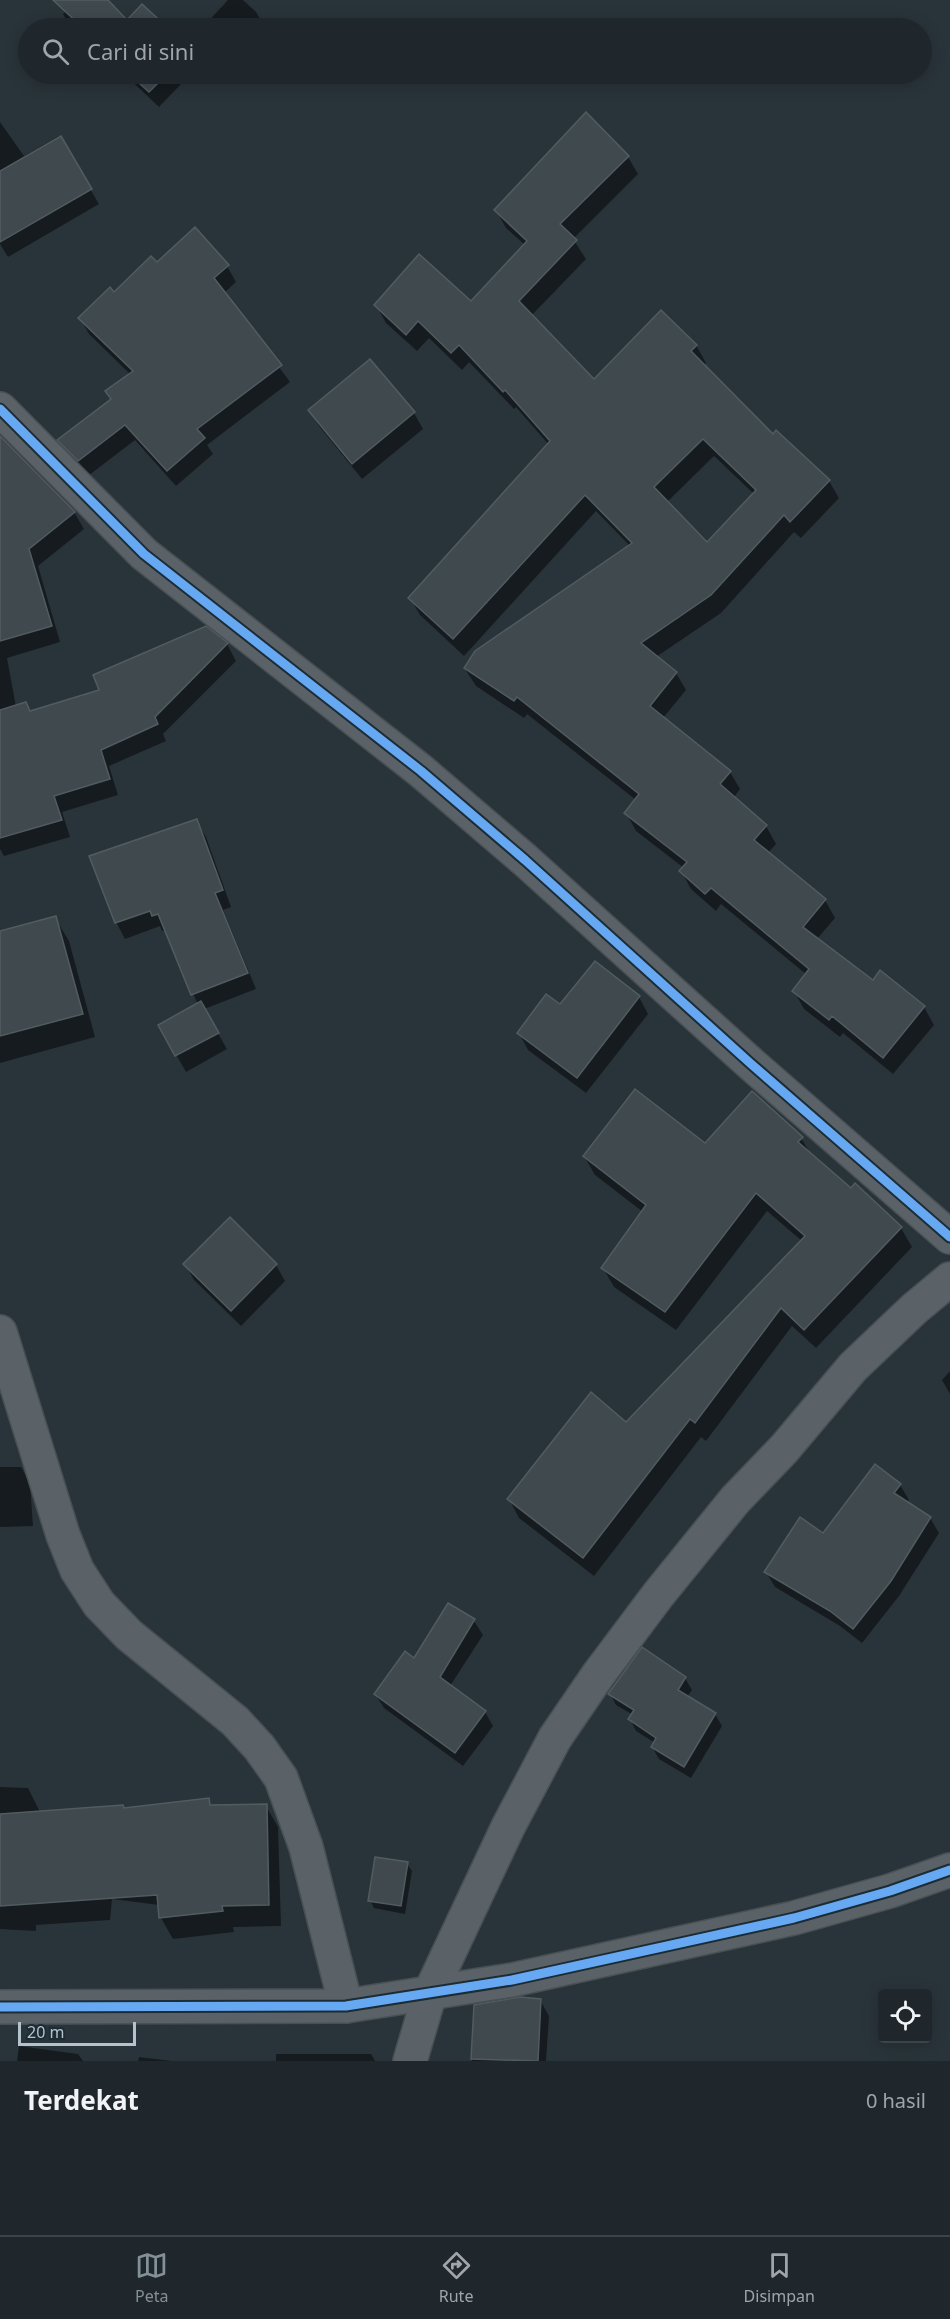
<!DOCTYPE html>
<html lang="id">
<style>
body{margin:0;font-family:"Noto Sans",sans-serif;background:#2c3338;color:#f1f3f6}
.controls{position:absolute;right:18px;bottom:18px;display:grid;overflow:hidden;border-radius:6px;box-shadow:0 3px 15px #0003}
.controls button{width:54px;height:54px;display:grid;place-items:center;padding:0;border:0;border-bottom:2px solid #3c4448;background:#1f272c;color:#f1f3f6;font:30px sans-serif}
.scale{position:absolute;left:18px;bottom:15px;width:118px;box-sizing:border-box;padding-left:6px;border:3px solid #b3c2cb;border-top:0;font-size:16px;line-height:21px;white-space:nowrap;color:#b3c2cb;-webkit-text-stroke:4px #1c2c36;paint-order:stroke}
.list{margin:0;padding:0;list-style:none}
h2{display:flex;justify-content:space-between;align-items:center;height:78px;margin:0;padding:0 24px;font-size:26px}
h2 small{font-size:20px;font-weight:400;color:#a1a5a9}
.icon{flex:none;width:33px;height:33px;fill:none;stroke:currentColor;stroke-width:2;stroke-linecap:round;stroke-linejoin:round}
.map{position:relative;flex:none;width:950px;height:2061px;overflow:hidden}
.search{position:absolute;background:#1f272c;box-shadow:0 3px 15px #0003;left:18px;right:18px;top:18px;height:66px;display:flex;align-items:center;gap:15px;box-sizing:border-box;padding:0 21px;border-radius:33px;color:#a1a5a9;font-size:22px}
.sheet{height:174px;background:#1f272c}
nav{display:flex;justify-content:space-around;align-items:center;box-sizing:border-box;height:84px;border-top:2px solid #3c4448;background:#1f272c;font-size:16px;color:#a1a5a9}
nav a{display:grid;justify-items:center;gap:3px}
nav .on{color:#839098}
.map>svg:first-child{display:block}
.shadow{fill:#0007;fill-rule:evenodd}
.building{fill:#40494e;stroke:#515c61;stroke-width:1.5;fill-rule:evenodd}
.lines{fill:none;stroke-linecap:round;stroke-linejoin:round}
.minor-casing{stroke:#485054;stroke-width:36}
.minor{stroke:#5a6268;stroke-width:33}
.cycleway-casing{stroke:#1c2c36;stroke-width:13}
.cycleway{stroke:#66a8f1;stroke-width:9}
</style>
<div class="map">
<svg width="950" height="2061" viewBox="0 0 950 2061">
<rect width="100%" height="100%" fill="#29343a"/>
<!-- shadow -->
<g class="shadow">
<path d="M 77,0 L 106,0 L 133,28 L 71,28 L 63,14 Z"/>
<path d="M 228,0 L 243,0 L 256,12 L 265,28 L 202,28 Z"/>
<path d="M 114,74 L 174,74 L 181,84 L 159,107 L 124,74 L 118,78 Z"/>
<path d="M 0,122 L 24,156 L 59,136 L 99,204 L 8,257 L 0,244 Z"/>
<path d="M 628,157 L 638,174 L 573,239 L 586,259 L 531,316 L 594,382 L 696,345 L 706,363 L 703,366 L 773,436 L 829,481 L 839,498 L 801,538 L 794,532 L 721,613 L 656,657 L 676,673 L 686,690 L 663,718 L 730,772 L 740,789 L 734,797 L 766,826 L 776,844 L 768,853 L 825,900 L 835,918 L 817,939 L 873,982 L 881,972 L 924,1007 L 934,1025 L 893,1074 L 843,1033 L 840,1037 L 804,1009 L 794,991 L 807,975 L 721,904 L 716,911 L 691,889 L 681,871 L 684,868 L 636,831 L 626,813 L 636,800 L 527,714 L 524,718 L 476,686 L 465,669 L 630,546 L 596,511 L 464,656 L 420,615 L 410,598 L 549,445 L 516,407 L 514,409 L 469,362 L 462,370 L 429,338 L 417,351 L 386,323 L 376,305 L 471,303 L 525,245 L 506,228 L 496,210 ZM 714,456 L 754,494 L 707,544 L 667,502 Z"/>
<path d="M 157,264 L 227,266 L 236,282 L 224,293 L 290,382 L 207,445 L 213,454 L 176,486 L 135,440 L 88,476 L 68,456 L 59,440 L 112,400 L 131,375 L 89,334 L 80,318 Z"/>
<path d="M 370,361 L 414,413 L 423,429 L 362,479 L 319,426 L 309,410 Z"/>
<path d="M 0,438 L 74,512 L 84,529 L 38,566 L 60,642 L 7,658 L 16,707 L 31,713 L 101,691 L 206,628 L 227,644 L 236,661 L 163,734 L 166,741 L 109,766 L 118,795 L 62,812 L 70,837 L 4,856 L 0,849 Z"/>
<path d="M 196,821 L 206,837 L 231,907 L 223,910 L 256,989 L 204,1009 L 227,1049 L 186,1072 L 160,1026 L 198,1005 L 166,930 L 162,931 L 160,926 L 125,939 L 116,922 Z"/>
<path d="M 55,918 L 69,941 L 95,1037 L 0,1063 L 0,932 Z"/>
<path d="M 639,997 L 648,1014 L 586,1093 L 528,1050 L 519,1033 L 560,1006 Z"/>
<path d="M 801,1138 L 812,1156 L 901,1228 L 912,1247 L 816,1348 L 792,1326 L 706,1441 L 701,1437 L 594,1576 L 519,1518 L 509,1499 L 626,1424 L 802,1241 L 767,1211 L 676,1330 L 614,1287 L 603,1268 L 643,1212 L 595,1175 L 584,1156 Z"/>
<path d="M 185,1264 L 276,1265 L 285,1281 L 241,1326 L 194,1280 Z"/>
<path d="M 950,1371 L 950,1394 L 942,1380 Z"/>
<path d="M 0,1467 L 21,1467 L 30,1483 L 33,1526 L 0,1527 Z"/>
<path d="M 900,1485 L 909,1500 L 906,1503 L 930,1518 L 939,1533 L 899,1596 L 862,1643 L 840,1626 L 775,1587 L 766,1572 Z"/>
<path d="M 449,1605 L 474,1621 L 483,1635 L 450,1686 L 485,1712 L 493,1726 L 463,1766 L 384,1708 L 375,1694 L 415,1660 Z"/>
<path d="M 685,1678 L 692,1690 L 687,1697 L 715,1714 L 722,1726 L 691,1778 L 659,1759 L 652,1747 L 655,1743 L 636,1731 L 630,1719 L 633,1715 L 616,1705 L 610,1694 Z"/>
<path d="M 0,1787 L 28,1788 L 40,1812 L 124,1809 L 208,1800 L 212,1807 L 266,1806 L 278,1827 L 281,1926 L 233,1927 L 234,1932 L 173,1939 L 161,1918 L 159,1905 L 112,1899 L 110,1920 L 36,1925 L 36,1931 L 0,1929 Z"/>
<path d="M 407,1864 L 412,1871 L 405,1914 L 374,1908 L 370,1900 Z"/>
<path d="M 540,2000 L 549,2016 L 546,2061 L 472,2061 L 475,2006 Z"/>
<path d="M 19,2046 L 78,2054 L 83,2061 L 17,2061 Z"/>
<path d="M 276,2054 L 371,2054 L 375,2061 L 276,2061 Z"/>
<path d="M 139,2057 L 172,2061 L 138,2061 Z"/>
</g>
<!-- building -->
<g class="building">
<path d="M 53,0 L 108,0 L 127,20 L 142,4 L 168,28 L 83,28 Z"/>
<path d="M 129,74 L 167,74 L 149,92 Z"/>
<path d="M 586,112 L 629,156 L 560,224 L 577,240 L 519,301 L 594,379 L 661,310 L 697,345 L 691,351 L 773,434 L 776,430 L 830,480 L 790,522 L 784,515 L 711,595 L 641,643 L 677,672 L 650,706 L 731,771 L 720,784 L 767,825 L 754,840 L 826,899 L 803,927 L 873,980 L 880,970 L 925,1006 L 883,1058 L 832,1016 L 829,1020 L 792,991 L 809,969 L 711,888 L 705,894 L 679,871 L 687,862 L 624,813 L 639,794 L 517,697 L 514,701 L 464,668 L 475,651 L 632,543 L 585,495 L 453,639 L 408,598 L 550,441 L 505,390 L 503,392 L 459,345 L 451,353 L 418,321 L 406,335 L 374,305 L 419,254 L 471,301 L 527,241 L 494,210 ZM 703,439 L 756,490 L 707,542 L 654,487 Z"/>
<path d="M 61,136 L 92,189 L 0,242 L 0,171 Z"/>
<path d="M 195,227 L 229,265 L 214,278 L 282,365 L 197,429 L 205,438 L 167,471 L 125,425 L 78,461 L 57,440 L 111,399 L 105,391 L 133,371 L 78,318 L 110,287 L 114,292 L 151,256 L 157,262 Z"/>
<path d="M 370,359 L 415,412 L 352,464 L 308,410 Z"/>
<path d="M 0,436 L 75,512 L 29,549 L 52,626 L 0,641 Z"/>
<path d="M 206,626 L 228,643 L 155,717 L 158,724 L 101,750 L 110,779 L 54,796 L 62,820 L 0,838 L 0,710 L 26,702 L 30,711 L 99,690 L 93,675 Z"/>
<path d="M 197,819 L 223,890 L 215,893 L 248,973 L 191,995 L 158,914 L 152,916 L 150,911 L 115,923 L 89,856 Z"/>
<path d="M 56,916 L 83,1014 L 0,1036 L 0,931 Z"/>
<path d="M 595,961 L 640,996 L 577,1078 L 517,1033 L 546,994 L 560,1004 Z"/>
<path d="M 201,1001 L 219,1033 L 175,1056 L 158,1025 Z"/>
<path d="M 635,1089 L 705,1143 L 752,1091 L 803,1137 L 798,1142 L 851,1188 L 855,1183 L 902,1227 L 804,1330 L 781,1308 L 695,1423 L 690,1419 L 583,1558 L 507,1499 L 591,1392 L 626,1422 L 805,1236 L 756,1193 L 665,1312 L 601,1268 L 646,1205 L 583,1156 Z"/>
<path d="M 230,1217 L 277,1264 L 231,1311 L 183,1264 Z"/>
<path d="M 875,1464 L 901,1484 L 894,1493 L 931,1517 L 891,1581 L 853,1629 L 830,1611 L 764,1572 L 800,1517 L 823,1533 Z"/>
<path d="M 448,1603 L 475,1619 L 440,1677 L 486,1711 L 455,1753 L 374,1694 L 405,1651 L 414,1658 Z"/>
<path d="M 642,1647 L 686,1677 L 678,1690 L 716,1713 L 684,1767 L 651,1747 L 656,1738 L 628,1719 L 634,1710 L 608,1694 Z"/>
<path d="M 209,1798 L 210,1805 L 267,1804 L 269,1905 L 222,1906 L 223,1911 L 159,1918 L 157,1895 L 0,1906 L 0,1814 L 123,1805 L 124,1808 Z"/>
<path d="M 375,1857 L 408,1862 L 401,1906 L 368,1901 Z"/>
<path d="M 520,1997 L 541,1999 L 538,2061 L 471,2059 L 474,2005 Z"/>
</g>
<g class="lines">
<defs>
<g id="minor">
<path d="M 0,409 L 144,554 L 421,771 L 525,860 L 750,1063 L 950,1237"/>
<path d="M 0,1332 L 63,1535 L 77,1570 L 99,1604 L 129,1635 L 235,1721 L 259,1747 L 281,1778 L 306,1847 L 346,2006"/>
<path d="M 0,2007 L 346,2006 L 512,1980 L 794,1918 L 890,1891 L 950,1870"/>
<path d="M 410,2061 L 430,1993 L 508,1827 L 555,1738 L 598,1675 L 658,1595 L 735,1500 L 784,1449 L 853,1367 L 914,1309 L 950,1279"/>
</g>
</defs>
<!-- minor casing -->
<use href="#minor" class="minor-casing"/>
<!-- minor -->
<use href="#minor" class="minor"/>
<defs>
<g id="cycleway">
<path d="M 0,409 L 144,554 L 421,771 L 525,860 L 750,1063 L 950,1237"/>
<path d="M 0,2007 L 346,2006 L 512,1980 L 794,1918 L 890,1891 L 950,1870"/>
</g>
</defs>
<!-- cycleway casing -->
<use href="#cycleway" class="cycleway-casing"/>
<!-- cycleway -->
<use href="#cycleway" class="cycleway"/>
</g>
</svg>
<div class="controls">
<button><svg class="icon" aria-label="locate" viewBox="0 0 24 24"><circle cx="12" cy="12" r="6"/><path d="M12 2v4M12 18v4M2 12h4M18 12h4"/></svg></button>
</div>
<div class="scale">20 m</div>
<div class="search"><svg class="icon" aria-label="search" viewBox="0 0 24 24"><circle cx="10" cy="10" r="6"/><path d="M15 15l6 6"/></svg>Cari di sini</div>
</div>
<section class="sheet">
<h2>Terdekat<small>0 hasil</small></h2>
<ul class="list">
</ul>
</section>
<nav>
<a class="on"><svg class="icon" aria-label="map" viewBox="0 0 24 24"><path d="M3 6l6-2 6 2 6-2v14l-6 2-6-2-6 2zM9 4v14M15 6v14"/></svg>Peta</a>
<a><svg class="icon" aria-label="directions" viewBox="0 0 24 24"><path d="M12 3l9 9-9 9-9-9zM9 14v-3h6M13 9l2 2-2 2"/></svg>Rute</a>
<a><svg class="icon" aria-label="saved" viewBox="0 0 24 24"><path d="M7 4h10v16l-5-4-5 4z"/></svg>Disimpan</a>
</nav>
